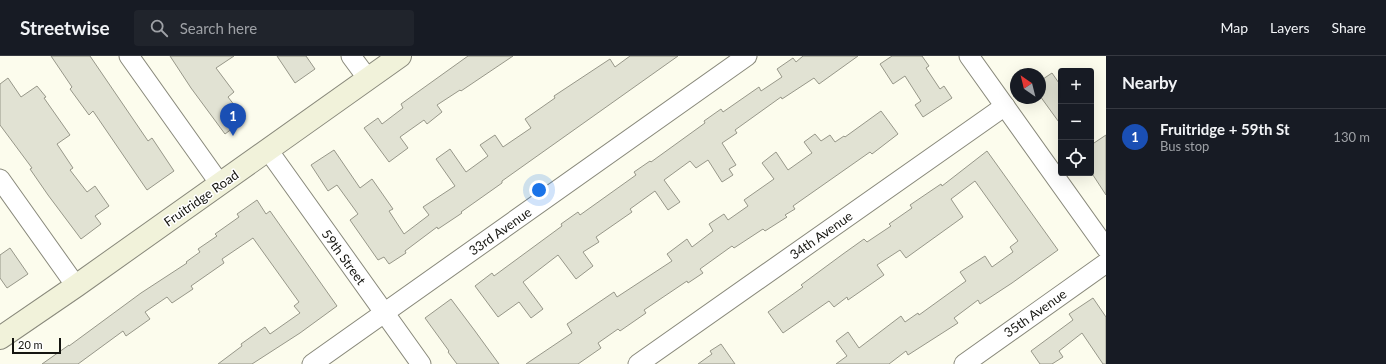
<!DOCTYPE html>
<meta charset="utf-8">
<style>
body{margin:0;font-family:Lato,sans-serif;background:#20242c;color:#f1f3f6}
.controls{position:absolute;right:12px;top:12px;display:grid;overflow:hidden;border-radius:4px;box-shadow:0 4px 16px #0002}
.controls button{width:36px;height:36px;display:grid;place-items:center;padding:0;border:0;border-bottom:1px solid #363941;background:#171b24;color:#f1f3f6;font:20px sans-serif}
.compass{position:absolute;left:1010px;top:12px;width:36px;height:36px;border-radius:50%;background:#171b24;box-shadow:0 4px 16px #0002;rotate:325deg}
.scale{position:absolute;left:12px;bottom:10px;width:49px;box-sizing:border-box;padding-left:4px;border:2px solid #151510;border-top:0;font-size:11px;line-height:14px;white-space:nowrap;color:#151510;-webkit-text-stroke:3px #fff;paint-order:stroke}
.you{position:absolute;left:539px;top:134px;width:14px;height:14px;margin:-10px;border:3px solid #fff;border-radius:50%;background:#1a73e8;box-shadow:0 0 0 6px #1a73e833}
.badge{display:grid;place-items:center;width:26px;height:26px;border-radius:50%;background:#7c3aed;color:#fff;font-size:13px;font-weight:700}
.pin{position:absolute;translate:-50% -33px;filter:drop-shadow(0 1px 2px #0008)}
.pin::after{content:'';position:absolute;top:21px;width:14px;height:12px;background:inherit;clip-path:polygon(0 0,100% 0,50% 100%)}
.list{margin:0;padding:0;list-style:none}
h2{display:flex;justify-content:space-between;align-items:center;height:52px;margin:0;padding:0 16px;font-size:17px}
h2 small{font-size:13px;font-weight:400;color:#9ea1a6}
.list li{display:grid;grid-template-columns:26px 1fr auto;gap:12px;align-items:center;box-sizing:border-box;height:56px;padding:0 16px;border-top:1px solid #363941}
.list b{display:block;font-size:15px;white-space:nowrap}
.list p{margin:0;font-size:13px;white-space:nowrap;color:#9ea1a6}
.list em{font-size:13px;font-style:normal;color:#9ea1a6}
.icon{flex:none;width:22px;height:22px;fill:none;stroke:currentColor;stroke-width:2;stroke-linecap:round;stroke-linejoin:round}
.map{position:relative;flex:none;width:1106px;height:308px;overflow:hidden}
header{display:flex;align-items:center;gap:24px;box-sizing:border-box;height:56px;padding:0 20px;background:#171b24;border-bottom:1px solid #363941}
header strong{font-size:19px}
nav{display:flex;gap:22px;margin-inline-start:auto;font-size:14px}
.search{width:280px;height:36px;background:#20242c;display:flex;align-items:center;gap:10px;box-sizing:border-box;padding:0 14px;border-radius:4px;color:#9ea1a6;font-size:15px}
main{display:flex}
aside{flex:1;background:#171b24}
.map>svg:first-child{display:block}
.building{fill:#e1e2d3;stroke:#979789}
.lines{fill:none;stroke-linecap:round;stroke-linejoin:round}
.minor-casing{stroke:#89897b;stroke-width:21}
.secondary-casing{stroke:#89897b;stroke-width:24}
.minor{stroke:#fff;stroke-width:19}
.secondary{stroke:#f1f2da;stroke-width:22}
.labels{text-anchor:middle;stroke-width:3;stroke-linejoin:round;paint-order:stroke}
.street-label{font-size:13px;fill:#151510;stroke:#fff}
</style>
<header>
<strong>Streetwise</strong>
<div class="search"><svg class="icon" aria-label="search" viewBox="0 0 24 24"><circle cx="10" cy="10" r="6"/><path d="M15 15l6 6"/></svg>Search here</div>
<nav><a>Map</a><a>Layers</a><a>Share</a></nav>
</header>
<main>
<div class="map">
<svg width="1106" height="308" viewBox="0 0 1106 308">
<rect width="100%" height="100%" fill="#fcfced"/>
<!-- building -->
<g class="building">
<path d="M 51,0 L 90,0 L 148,85 L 152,82 L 174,115 L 147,134 L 93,55 L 89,59 L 70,33 L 72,31 Z"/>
<path d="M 170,0 L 234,0 L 216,12 L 234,36 L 228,41 L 245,63 L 225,78 L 191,32 Z"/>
<path d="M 277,0 L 306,0 L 315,13 L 295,27 Z"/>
<path d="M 468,0 L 513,0 L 461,35 L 460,34 L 437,49 L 442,56 L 427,68 L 424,64 L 400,81 L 408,92 L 389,106 L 364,72 L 378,62 L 382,68 L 403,52 L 401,48 Z"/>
<path d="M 630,0 L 678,0 L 502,125 L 502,127 L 461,156 L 462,157 L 438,173 L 437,171 L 405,195 L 406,197 L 389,208 L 384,201 L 378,204 L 350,164 L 358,158 L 337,129 L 328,135 L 311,109 L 334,94 L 360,132 L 372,123 L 393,153 L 389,155 L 404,178 L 429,159 L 423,151 L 455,130 L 436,103 L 450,93 L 466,116 L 488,100 L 480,89 L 495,79 L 503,91 L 531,72 L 525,63 L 555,42 L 554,40 L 610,3 L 615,11 Z"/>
<path d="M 803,0 L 858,0 L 819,28 L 814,22 L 782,43 L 781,41 L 735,74 L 737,77 L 722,87 L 736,109 L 729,113 L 733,119 L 722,126 L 708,104 L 696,112 L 690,105 L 664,124 L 680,146 L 668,154 L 655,135 L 630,153 L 632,156 L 596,181 L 599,186 L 583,196 L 593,210 L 576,223 L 558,199 L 523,226 L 543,253 L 531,262 L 519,246 L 498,261 L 475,230 L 492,217 L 494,220 L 562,170 L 561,168 L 578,156 L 580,159 L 636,119 L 634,116 L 650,105 L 651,106 L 705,67 L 704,65 L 721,53 L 723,56 L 759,31 L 761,35 L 782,21 L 777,13 L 793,2 L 796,6 Z"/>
<path d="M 892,0 L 922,0 L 929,10 L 926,12 L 940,33 L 944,30 L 952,42 L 923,61 L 915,49 L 921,45 L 905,20 L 893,28 L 880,8 Z"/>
<path d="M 1052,17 L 1061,30 L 1061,69 L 1040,40 L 1040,25 Z"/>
<path d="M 8,22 L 21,41 L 37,30 L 46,41 L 44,42 L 70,79 L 57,88 L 73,112 L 70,114 L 87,136 L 95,130 L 109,150 L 95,160 L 101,168 L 81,183 L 48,139 L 30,113 L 32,112 L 0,69 L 0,28 Z"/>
<path d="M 881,55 L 898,78 L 872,98 L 870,96 L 793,150 L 795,153 L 785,159 L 787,161 L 765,175 L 763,173 L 734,192 L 732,190 L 700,213 L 703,217 L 688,227 L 687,225 L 644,254 L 646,257 L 620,275 L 618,273 L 598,287 L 601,292 L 578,308 L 526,308 L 572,277 L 567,268 L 614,236 L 617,241 L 672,205 L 667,198 L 687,183 L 692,191 L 713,175 L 709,168 L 724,158 L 728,164 L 748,150 L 744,144 L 774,123 L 762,107 L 776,96 L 788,114 L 812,97 L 804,86 L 815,78 L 821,85 L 830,79 L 835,86 L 844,80 L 845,81 Z"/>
<path d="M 1106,79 L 1106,139 L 1091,116 L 1091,89 Z"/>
<path d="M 987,95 L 1058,194 L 1012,227 L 980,248 L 978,244 L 954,262 L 958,267 L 908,299 L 906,295 L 889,308 L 836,308 L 847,300 L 836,285 L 848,276 L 859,292 L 901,260 L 905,266 L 918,257 L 919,259 L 966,225 L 960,216 L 985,200 L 992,211 L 1013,196 L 1010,191 L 1018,185 L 975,125 L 951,143 L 963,161 L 906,202 L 900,194 L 877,209 L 884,219 L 848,244 L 847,241 L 834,251 L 829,245 L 783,277 L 768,256 L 803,231 L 801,229 L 843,198 L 864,183 L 867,186 L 891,170 L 889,168 L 912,152 L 910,149 L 941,128 L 942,130 Z"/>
<path d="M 257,144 L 266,158 L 270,155 L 337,250 L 300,277 L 252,308 L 218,308 L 242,290 L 241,288 L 265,271 L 270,278 L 300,257 L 294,250 L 299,246 L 253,182 L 222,203 L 224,207 L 191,230 L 193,233 L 172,247 L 167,241 L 145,256 L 150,263 L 126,280 L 123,275 L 78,308 L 42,308 L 69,289 L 69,290 L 141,237 L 187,207 L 186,206 L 200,196 L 198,193 L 217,180 L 215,178 L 239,161 L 237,158 Z"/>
<path d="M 10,192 L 28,218 L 7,232 L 0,222 L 0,199 Z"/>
<path d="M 1093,242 L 1106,261 L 1106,308 L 1103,308 L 1082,277 L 1059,295 L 1063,301 L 1052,308 L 1040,308 L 1031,295 L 1073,264 L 1069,258 Z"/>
<path d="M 451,243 L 475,275 L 499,308 L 457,308 L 448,296 L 449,295 L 425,262 Z"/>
<path d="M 721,288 L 735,308 L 698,308 L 712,298 L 710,295 Z"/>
</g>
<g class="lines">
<defs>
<g id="minor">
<path d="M 129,0 L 220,128"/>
<path d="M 351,0 L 368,23"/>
<path d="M 969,0 L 1106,192"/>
<path d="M 268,94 L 421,308"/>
<path d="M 0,123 L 76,230"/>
<path d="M 312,308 L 747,0"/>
<path d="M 638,308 L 1005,50"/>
<path d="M 964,308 L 1106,207"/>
</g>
<path id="secondary" d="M 0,282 L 76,230 L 400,0"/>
</defs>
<!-- minor casing -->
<use href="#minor" class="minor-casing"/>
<!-- secondary casing -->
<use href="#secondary" class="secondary-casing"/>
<!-- minor -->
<use href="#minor" class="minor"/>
<!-- secondary -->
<use href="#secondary" class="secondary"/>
</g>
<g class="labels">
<!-- street labels -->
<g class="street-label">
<text transform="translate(201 142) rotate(-35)" y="5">Fruitridge Road</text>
<text transform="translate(500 175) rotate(-35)" y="5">33rd Avenue</text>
<text transform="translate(821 179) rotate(-35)" y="5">34th Avenue</text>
<text transform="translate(344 201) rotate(54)" y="5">59th Street</text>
<text transform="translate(1035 257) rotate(-35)" y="5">35th Avenue</text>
</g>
</g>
</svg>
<div class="controls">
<button>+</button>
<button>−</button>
<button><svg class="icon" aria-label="locate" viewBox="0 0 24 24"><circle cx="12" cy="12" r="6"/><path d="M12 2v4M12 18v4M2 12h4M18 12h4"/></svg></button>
</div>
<svg class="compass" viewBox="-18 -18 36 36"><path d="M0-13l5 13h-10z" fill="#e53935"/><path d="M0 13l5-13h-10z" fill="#9ea1a6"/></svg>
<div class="scale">20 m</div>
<div class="you"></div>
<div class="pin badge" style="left:233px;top:80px;background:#1a4fb4">1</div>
</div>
<aside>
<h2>Nearby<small></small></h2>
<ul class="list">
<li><span class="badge" style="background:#1a4fb4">1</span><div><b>Fruitridge + 59th St</b><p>Bus stop</p></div><em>130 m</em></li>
</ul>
</aside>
</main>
